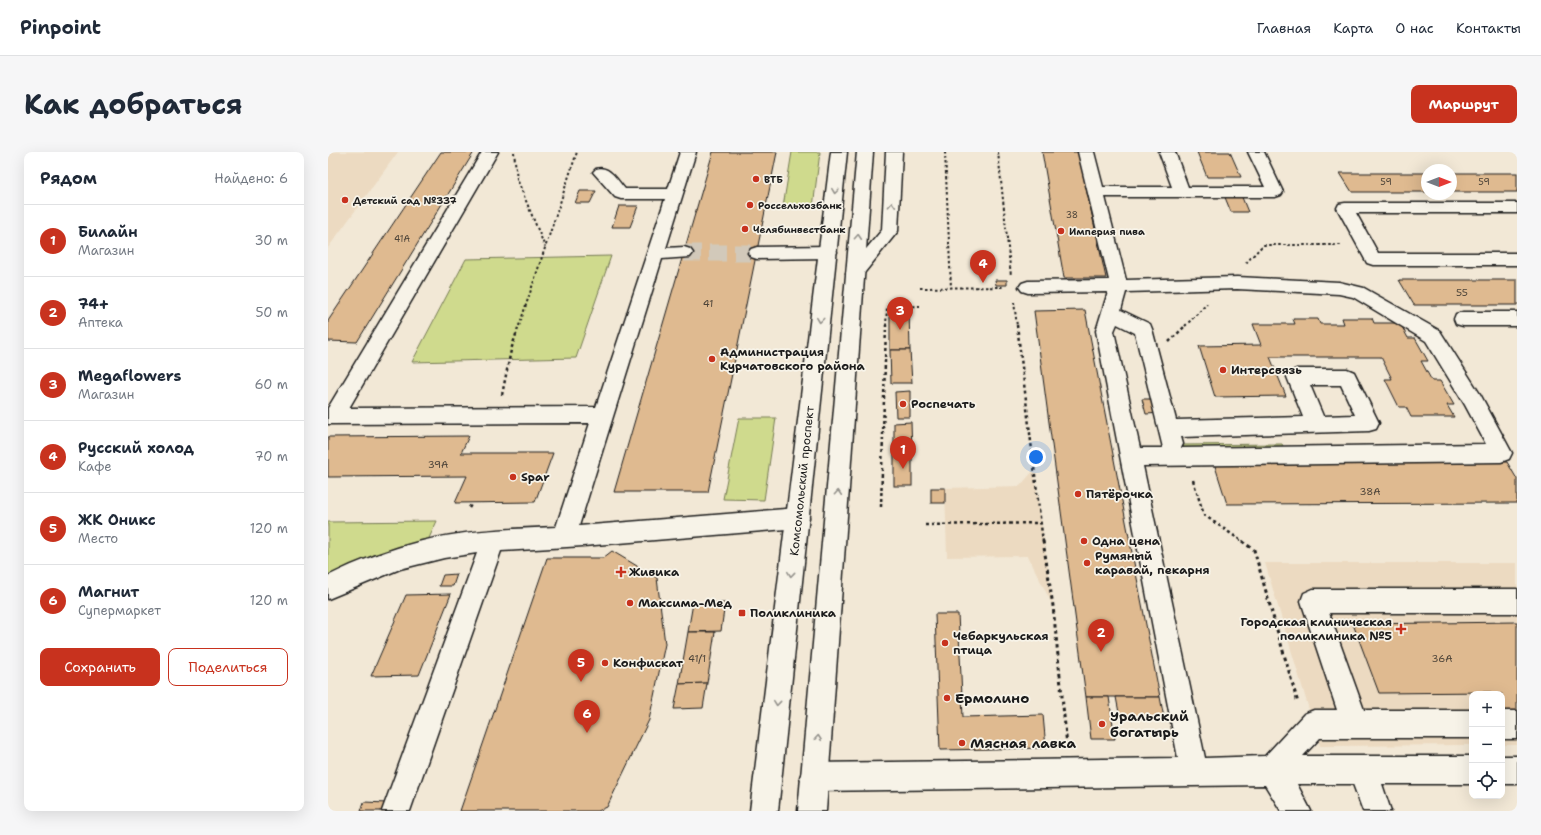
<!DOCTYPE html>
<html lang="ru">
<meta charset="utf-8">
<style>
body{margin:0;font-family:"Shantell Sans",sans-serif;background:#f6f6f7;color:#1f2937}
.controls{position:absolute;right:12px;bottom:12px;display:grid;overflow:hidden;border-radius:8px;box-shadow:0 4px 16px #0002}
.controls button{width:36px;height:36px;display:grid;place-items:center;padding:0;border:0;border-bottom:1px solid #e0e1e3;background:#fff;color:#1f2937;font:20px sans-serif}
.compass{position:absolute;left:1093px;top:12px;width:36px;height:36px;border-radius:50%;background:#fff;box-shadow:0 4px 16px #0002;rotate:90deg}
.you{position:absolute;left:708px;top:305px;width:14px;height:14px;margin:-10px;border:3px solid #fff;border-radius:50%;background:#1a73e8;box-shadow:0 0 0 6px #1a73e833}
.badge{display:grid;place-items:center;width:26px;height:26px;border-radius:50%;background:#c8321e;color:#fff;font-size:13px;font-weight:700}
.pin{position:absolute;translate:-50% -33px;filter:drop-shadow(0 1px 2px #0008)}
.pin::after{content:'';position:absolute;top:21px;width:14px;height:12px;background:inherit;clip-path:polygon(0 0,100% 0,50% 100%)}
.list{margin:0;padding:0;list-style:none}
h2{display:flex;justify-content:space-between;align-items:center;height:52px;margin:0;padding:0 16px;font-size:17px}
h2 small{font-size:13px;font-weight:400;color:#747a83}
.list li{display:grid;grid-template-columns:26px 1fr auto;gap:12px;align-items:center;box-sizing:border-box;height:72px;padding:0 16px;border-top:1px solid #e0e1e3}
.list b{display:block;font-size:15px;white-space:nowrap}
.list p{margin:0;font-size:13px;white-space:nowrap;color:#747a83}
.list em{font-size:13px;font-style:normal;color:#747a83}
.actions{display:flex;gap:8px;padding:12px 16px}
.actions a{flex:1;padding:9px 0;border:1px solid #c8321e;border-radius:8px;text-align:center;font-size:14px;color:#c8321e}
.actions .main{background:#c8321e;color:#fff}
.icon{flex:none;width:22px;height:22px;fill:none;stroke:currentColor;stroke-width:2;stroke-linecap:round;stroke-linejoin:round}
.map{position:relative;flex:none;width:1189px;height:659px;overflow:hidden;border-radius:8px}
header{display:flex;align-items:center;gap:24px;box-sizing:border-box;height:56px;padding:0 20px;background:#fff;border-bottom:1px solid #e0e1e3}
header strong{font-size:19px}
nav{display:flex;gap:22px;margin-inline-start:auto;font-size:14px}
.intro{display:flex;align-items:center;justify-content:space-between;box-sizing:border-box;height:96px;padding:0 24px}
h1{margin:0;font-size:28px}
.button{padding:10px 18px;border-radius:8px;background:#c8321e;color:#fff;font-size:14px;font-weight:700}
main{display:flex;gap:24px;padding:0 24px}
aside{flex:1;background:#fff;border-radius:8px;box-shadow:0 4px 16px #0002}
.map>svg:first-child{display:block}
.built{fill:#ecdac1}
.green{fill:#cfda8d;stroke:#767b54}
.building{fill:#dfba90;stroke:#1c1c1c}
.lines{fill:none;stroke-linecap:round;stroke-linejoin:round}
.minor-tunnel{stroke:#d2c9ba;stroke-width:17;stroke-dasharray:17 8;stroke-linecap:butt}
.minor-casing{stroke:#1c1c1c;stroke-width:3}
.major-casing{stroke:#1c1c1c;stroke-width:3}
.path-far2{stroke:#1c1c1c;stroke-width:2;stroke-dasharray:2.5 2.5;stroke-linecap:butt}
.path-far1{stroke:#1c1c1c;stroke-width:2.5;stroke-dasharray:3 3;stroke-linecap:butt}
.path{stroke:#1c1c1c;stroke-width:3;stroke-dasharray:3.5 3.5;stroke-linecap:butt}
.minor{fill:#f7f3e8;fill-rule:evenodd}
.major{fill:#f7f3e8;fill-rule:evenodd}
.oneway{stroke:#94928c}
.poi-dot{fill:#c8321e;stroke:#f7f3e8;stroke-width:1.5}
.labels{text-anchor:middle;stroke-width:3.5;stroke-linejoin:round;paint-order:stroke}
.far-number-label{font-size:9px;fill:#4d4439}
.far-poi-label{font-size:10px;font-weight:bold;fill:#1c1c1c;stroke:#f7f3e8;text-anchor:start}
.number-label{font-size:10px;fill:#4d4439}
.poi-label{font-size:12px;font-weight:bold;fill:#1c1c1c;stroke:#f7f3e8;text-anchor:start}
.street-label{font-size:12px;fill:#1c1c1c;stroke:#f7f3e8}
.near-poi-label{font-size:14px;font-weight:bold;fill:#1c1c1c;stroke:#f7f3e8;text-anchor:start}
</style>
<header>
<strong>Pinpoint</strong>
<nav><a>Главная</a><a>Карта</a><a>О нас</a><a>Контакты</a></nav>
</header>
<div class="intro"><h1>Как добраться</h1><a class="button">Маршрут</a></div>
<main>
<aside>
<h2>Рядом<small>Найдено: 6</small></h2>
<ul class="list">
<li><span class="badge">1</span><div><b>Билайн</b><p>Магазин</p></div><em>30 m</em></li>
<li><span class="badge">2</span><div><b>74+</b><p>Аптека</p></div><em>50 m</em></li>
<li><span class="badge">3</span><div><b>Megaflowers</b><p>Магазин</p></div><em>60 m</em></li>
<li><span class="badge">4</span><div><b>Русский холод</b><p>Кафе</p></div><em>70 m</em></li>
<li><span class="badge">5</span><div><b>ЖК Оникс</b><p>Место</p></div><em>120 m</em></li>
<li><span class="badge">6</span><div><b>Магнит</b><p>Супермаркет</p></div><em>120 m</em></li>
</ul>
<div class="actions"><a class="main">Сохранить</a><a>Поделиться</a></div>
</aside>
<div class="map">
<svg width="1189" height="659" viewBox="0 0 1189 659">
<rect width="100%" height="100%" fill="#f2e8d6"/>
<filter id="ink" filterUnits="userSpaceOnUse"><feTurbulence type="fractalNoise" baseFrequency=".025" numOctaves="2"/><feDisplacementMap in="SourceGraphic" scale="8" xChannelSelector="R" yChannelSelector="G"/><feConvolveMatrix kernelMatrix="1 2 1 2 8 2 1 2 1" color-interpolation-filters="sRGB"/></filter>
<g filter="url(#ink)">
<!-- built -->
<g class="built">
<path d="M 0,0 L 70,0 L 0,96 Z"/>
<path d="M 706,318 L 725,454 L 700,404 L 619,405 L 617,336 L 692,334 Z"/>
<path d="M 937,411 L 1189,411 L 1189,593 L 1174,593 L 1174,542 L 1144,542 L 1144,593 L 992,594 Z"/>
</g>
<!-- green -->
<g class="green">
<path d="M 464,0 L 492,0 L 485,55 L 455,55 Z"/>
<path d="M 283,104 L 248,206 L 84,210 L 138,107 Z"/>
<path d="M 411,266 L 448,266 L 436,348 L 395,347 Z"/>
<path d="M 954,292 L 959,302 L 853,303 L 850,293 Z"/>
<path d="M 109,369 L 95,399 L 0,436 L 0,370 Z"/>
</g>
<!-- building -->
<g class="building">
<path d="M 113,0 L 146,0 L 29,190 L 0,189 L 0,169 Z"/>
<path d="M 385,0 L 449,0 L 380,340 L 286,340 Z"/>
<path d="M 714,0 L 750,0 L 778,126 L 736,126 Z"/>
<path d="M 869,0 L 902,0 L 913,25 L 879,25 Z"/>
<path d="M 1012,21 L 1099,21 L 1099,40 L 1024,40 Z"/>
<rect x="1123" y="21" width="66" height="19"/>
<path d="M 252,39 L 268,39 L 262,51 L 247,51 Z"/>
<path d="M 896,43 L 913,43 L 920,60 L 903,60 Z"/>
<path d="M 291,54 L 310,54 L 302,75 L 284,75 Z"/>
<path d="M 667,128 L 679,128 L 679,133 L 668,133 Z"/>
<path d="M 1071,128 L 1189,128 L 1189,153 L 1086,153 Z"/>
<path d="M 562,158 L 581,158 L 582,198 L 562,198 Z"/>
<path d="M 757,158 L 832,545 L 758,545 L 706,159 Z"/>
<path d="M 1014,166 L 1044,166 L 1046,171 L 1072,171 L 1080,186 L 1087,186 L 1100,209 L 1093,209 L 1104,229 L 1112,229 L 1126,253 L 1119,253 L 1126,265 L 1083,265 L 1078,255 L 1071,255 L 1057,227 L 1064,227 L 1053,205 L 942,205 L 958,244 L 887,245 L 871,194 L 933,193 L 925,172 L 967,172 L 965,167 L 990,167 L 992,172 L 1016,172 Z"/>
<path d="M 562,198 L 582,198 L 584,231 L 563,231 Z"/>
<path d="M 582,239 L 582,265 L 568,265 L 567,240 Z"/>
<path d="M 814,247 L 830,247 L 834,261 L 818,262 Z"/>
<path d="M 583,270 L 584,301 L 566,301 L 566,271 Z"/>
<path d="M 141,284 L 133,301 L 225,301 L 207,350 L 127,351 L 139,324 L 0,325 L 0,285 Z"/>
<rect x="566" y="301" width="18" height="33"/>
<path d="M 1179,310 L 1189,327 L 1189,351 L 899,352 L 886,311 Z"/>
<rect x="603" y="336" width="14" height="15"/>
<path d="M 284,399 L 329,426 L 337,492 L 321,568 L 279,655 L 270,659 L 132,659 L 219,406 L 275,406 Z"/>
<path d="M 129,422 L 125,434 L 111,434 L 115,423 Z"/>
<path d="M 123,442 L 91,523 L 43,524 L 78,443 Z"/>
<path d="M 365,451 L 397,451 L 393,479 L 360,480 Z"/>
<path d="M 607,462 L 630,462 L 635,565 L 715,563 L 718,596 L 612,598 Z"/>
<path d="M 1189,470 L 1189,561 L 1174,561 L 1174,542 L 1164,542 L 1163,540 L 1051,541 L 1025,472 Z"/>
<path d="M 360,480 L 387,480 L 379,531 L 351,532 Z"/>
<path d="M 379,531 L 375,556 L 346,557 L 351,532 Z"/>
<path d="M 758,545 L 781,545 L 787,587 L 763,587 Z"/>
<path d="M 788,545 L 832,545 L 836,566 L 792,566 Z"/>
<path d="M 36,650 L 59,651 L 55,659 L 33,659 Z"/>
</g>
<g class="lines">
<!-- minor-tunnel -->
<path class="minor-tunnel" d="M 356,101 L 429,101"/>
<defs>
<g id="minor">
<path d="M 154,0 L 170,0 L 21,256 L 268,255 L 337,47 L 293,47 L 287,45 L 265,20 L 268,17 C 281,13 289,28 297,37 L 340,37 L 352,0 L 368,0 L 338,96 L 356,95 L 362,97 L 365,101 L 362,105 L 334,107 L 251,374 L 470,356 L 478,359 L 481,366 L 478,373 L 470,376 L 255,394 L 173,399 L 82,659 L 54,659 L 149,401 L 116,406 L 72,417 L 0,447 L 0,424 C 30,409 62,397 94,389 C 138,378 183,377 228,375 L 262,271 L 0,272 L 0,256 Z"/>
<path d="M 558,0 L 574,0 L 570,79 L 533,125 L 527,127 L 521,125 L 518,121 L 554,78 Z"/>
<path d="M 750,0 L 766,0 L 775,35 L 844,35 L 831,0 L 847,0 L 860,35 L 937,35 L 920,0 L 936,0 L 955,40 L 953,43 L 947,45 L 777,45 L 798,128 L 909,125 L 1011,130 L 1036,136 L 1112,179 L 1152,242 L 1184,301 L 1181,307 L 1173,310 L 815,314 L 877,606 L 937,604 L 976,562 L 986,558 L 1009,558 L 973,449 L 976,441 L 985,437 L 1189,437 L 1189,461 L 1001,461 L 1036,558 L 1144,558 L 1144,586 L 992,586 L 975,604 L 1144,604 L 1144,632 L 1054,632 L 1063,659 L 1035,659 L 1025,632 L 969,632 L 983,659 L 953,659 L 937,633 L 486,639 L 476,635 L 472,625 L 476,615 L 486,611 L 850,606 L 768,179 L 780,140 L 700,141 L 694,139 L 691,135 L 694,131 L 700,129 L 781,128 ZM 909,137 L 1011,142 L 1025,145 L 1098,189 L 1137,253 L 1158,292 L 853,296 L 855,292 L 853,285 L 1041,279 L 1048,277 L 1051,271 L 1026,220 L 1019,217 L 969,217 L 962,220 L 959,225 L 975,265 L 848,268 L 824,177 L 822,172 L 793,158 L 798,140 ZM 789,172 L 807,181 L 835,296 L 812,296 L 786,179 ZM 982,233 L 1013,233 L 1027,263 L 995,264 Z"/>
<path d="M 1017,51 L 1189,51 L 1189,61 L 1028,61 L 1050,101 L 1189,101 L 1189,113 L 1045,113 L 1039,111 L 1009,56 L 1011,52 Z"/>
<path d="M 500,94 L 506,96 L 509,100 L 506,104 L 500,106 L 429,107 L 423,105 L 420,101 L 423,97 L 429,95 Z"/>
<path d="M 1135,160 L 1189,160 L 1189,174 L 1135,174 L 1128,172 L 1126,167 L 1128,162 Z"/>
<rect x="1174" y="559" width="15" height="28"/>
<rect x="1174" y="604" width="15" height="28"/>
</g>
<g id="major">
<path d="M 503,0 L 519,0 L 450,659 L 422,659 Z"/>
<path d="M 529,0 L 545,0 L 498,659 L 470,659 Z"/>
</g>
</defs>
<!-- minor casing -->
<use href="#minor" class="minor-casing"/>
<!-- major casing -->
<use href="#major" class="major-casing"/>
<!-- path-far2 -->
<g class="path-far2">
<path d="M 186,0 L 189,27 L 217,95"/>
<path d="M 617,0 L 623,136"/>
<path d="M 670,0 L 683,124"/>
<path d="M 918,111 L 935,93 L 1013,93"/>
<path d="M 592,136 L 677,135"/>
<path d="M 686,150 L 689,174"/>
<path d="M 191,174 L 249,0"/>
<path d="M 558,174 L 559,155 L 592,154"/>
<path d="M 857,174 L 879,152"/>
</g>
<!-- path-far1 -->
<g class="path-far1">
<path d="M 689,173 L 715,390"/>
<path d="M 841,190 L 858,173"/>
<path d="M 174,243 L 183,198 L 191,173"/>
<path d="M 865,328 L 876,363 L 915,390"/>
<path d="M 553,355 L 558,173"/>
<path d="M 141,356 L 144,351"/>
<path d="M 597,373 L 712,371"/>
</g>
<!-- path -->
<g class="path">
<path d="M 715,389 L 725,454 L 739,594"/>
<path d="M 914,389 L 926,398 L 970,551"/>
</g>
<!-- minor -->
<use href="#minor" class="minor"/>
<!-- major -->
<use href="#major" class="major"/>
</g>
<!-- one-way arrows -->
<defs><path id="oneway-chevron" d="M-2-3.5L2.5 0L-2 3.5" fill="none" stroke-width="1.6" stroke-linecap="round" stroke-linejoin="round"/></defs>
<g class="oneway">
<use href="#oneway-chevron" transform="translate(507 39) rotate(97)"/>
<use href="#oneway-chevron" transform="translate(564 53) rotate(-87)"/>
<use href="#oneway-chevron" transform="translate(530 85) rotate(-86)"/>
<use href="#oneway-chevron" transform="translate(492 168) rotate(97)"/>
<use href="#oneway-chevron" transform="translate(510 341) rotate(-86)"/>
<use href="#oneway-chevron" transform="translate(463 422) rotate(96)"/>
<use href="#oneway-chevron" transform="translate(449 551) rotate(96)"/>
<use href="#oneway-chevron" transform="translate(490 586) rotate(-85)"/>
</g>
</g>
<!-- markers -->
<g class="poi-dot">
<circle cx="428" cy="27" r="4"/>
<circle cx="17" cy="48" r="4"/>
<circle cx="422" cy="53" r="4"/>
<circle cx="417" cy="77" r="4"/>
<circle cx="733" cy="79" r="4"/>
<circle cx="384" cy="207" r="4"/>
<circle cx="895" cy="218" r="4"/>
<circle cx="575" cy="252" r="4"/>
<circle cx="185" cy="325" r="4"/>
<circle cx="750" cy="342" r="4"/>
<circle cx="756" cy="389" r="4"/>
<circle cx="759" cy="411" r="4"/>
<path d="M291 414h4v4h4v4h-4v4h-4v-4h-4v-4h4z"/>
<circle cx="302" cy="451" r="4"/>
<rect x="410" y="457" width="8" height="8" rx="2"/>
<path d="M1071 471h4v4h4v4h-4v4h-4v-4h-4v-4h4z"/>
<circle cx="617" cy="491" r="4"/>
<circle cx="277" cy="511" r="4"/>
<circle cx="619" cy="546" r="4"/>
<circle cx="774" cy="572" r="4"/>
<circle cx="634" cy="591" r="4"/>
</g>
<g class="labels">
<!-- far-number labels -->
<g class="far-number-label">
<text x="1058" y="33">59</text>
<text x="1156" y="33">59</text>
<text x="744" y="66">38</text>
<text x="74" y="90">41А</text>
</g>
<!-- far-poi labels -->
<g class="far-poi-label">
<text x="436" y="31">ВТБ</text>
<text x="25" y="52">Детский сад №337</text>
<text x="430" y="57">Россельхозбанк</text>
<text x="425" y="81">Челябинвестбанк</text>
<text x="741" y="83">Империя пива</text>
</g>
<!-- number labels -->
<g class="number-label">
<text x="1134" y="144">55</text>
<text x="380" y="155">41</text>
<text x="110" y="316">39А</text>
<text x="1042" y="343">38А</text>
<text x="369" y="510">41/1</text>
<text x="1114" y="510">36А</text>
</g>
<!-- poi labels -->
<g class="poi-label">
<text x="392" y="204">Администрация<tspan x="392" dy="14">Курчатовского района</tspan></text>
<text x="903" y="222">Интерсвязь</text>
<text x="583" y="256">Роспечать</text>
<text x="193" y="329">Spar</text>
<text x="758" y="346">Пятёрочка</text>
<text x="764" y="393">Одна цена</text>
<text x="767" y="408">Румяный<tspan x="767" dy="14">каравай, пекарня</tspan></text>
<text x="301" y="424">Живика</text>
<text x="310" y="455">Максима-Мед</text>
<text x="422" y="465">Поликлиника</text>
<text x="1064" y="474" text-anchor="end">Городская клиническая<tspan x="1064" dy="14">поликлиника №5</tspan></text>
<text x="625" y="488">Чебаркульская<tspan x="625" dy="14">птица</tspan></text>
<text x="285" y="515">Конфискат</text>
</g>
<!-- street labels -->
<g class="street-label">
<text transform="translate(474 329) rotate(-84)" y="4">Комсомольский проспект</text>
</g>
<!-- near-poi labels -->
<g class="near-poi-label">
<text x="627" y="551">Ермолино</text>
<text x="782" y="569">Уральский<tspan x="782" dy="16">богатырь</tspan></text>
<text x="642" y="596">Мясная лавка</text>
</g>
</g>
</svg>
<div class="controls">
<button>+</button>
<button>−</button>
<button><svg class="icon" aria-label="locate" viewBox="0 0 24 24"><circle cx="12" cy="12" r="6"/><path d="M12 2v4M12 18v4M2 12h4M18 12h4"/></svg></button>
</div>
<svg class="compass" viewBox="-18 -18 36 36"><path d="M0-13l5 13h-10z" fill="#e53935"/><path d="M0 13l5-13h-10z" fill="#747a83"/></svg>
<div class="you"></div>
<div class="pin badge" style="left:575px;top:317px">1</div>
<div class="pin badge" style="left:773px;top:500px">2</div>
<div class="pin badge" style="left:572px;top:178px">3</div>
<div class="pin badge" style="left:655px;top:131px">4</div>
<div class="pin badge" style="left:253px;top:530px">5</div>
<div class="pin badge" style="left:259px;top:581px">6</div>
</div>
</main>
